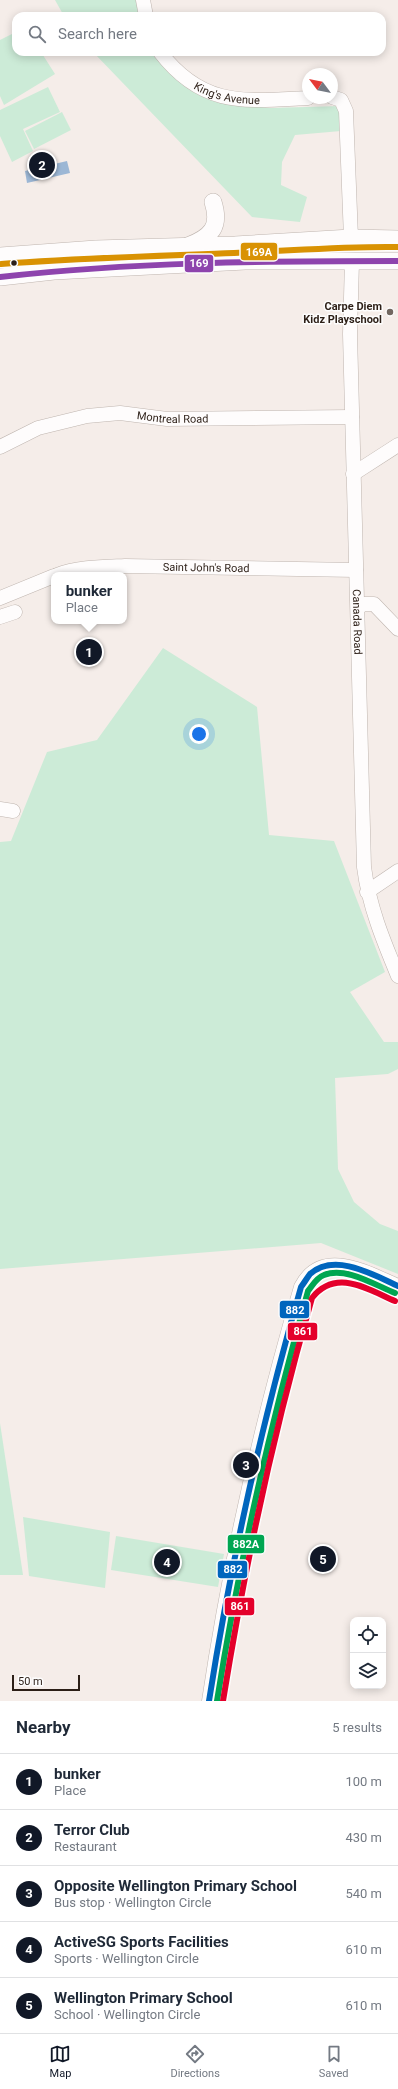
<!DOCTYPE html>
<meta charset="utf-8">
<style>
body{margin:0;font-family:Roboto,sans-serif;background:#f2f2f3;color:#1f2937}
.controls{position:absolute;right:12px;bottom:12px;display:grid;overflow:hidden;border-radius:8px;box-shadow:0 2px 10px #0003}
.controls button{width:36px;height:36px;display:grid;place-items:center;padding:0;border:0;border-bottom:1px solid #e0e1e3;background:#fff;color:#1f2937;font:20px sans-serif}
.compass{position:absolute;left:302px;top:68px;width:36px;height:36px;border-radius:50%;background:#fff;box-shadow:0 2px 10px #0003;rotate:302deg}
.scale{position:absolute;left:12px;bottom:10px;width:68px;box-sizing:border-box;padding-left:4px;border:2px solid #2c1f17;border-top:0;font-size:11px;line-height:14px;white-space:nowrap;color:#2c1f17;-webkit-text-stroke:3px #fdfdfd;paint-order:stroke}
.you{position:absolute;left:199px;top:734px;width:14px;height:14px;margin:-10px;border:3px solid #fff;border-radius:50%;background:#1a73e8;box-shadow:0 0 0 6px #1a73e833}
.badge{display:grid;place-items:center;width:26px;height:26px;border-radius:50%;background:#111827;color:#fff;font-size:13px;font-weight:700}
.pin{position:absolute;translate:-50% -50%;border:2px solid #fff;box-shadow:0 1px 4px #0006}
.popup{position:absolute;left:51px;top:572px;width:76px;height:52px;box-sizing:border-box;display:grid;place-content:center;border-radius:8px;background:#fff;filter:drop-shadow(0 1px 3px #0005);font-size:13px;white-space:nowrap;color:#747a83}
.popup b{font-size:15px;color:#1f2937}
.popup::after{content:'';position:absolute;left:50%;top:100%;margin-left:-8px;border:8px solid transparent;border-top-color:#fff}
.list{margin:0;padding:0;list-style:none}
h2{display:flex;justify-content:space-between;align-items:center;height:52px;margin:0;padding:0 16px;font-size:17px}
h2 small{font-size:13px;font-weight:400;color:#747a83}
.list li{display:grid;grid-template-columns:26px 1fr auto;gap:12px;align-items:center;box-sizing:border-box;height:56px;padding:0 16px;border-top:1px solid #e0e1e3}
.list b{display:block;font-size:15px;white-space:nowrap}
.list p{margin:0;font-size:13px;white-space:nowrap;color:#747a83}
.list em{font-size:13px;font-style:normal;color:#747a83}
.icon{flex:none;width:22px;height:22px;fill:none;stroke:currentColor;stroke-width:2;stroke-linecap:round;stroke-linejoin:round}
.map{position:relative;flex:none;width:398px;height:1701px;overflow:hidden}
.search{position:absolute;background:#fff;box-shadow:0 2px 10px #0003;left:12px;right:12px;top:12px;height:44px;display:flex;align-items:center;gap:10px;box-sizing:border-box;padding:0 14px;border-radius:12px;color:#747a83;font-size:15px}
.sheet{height:332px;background:#fff}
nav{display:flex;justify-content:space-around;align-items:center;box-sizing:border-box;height:56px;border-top:1px solid #e0e1e3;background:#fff;font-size:11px;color:#747a83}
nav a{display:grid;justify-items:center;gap:2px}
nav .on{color:#111827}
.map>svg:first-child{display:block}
.green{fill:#ccebd7}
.water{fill:#9cb7d5}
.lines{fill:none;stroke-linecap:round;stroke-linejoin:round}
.minor-casing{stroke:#bfb5af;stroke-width:15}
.major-casing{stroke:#bfb5af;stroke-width:18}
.minor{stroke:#fefcfc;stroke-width:14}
.major{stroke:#fefcfc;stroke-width:17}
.bus-1-casing{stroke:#fdfdfd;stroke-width:9}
.bus-2-casing{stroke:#fdfdfd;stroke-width:9}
.bus-3-casing{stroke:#fdfdfd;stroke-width:9}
.bus-4-casing{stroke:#fdfdfd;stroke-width:9}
.bus-5-casing{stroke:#fdfdfd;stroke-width:9}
.bus-1{stroke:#0065bd;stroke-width:6}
.bus-2{stroke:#8e44ad;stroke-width:6}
.bus-3{stroke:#00a651;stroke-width:6}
.bus-4{stroke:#e4002b;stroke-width:6}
.bus-5{stroke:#d99203;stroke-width:6}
.bus-dot{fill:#2c1f17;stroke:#fdfdfd;stroke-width:1.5}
.poi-dot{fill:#726760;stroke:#fdfdfd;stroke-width:1.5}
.labels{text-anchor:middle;stroke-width:3;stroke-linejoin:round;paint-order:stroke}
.street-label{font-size:11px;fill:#2c1f17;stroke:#fdfdfd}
.poi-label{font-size:11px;font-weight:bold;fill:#2c1f17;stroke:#fdfdfd;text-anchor:end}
.line-badge{stroke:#fdfdfd;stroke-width:1.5}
.badge-label{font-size:11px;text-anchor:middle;font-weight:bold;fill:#fff}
</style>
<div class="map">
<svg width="398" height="1701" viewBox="0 0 398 1701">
<rect width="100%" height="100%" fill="#f5ede9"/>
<!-- green -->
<g class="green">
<path d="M 55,0 L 138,0 L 138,16 L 64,16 Z"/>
<path d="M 16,32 L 16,52 L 41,52 L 55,74 L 4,105 L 0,96 L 0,40 Z"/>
<path d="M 93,52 L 151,52 L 176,78 L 216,102 L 270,108 L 341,106 L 341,131 L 295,135 L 282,162 L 281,185 L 307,197 L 300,222 L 252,217 Z"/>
<path d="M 48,87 L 60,112 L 23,129 L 33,151 L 12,162 L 0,136 L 0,110 Z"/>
<path d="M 62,112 L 71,130 L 34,149 L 25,131 Z"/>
<path d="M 163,648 L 257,707 L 269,835 L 334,841 L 385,972 L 350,992 L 384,1042 L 398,1042 L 398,1069 L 388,1074 L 335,1078 L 338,1169 L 354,1202 L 380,1224 L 398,1231 L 398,1274 L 321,1243 L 0,1269 L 0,842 L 11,841 L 47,752 L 97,740 Z"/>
<path d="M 0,1423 L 23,1575 L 0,1575 Z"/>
<path d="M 23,1517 L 110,1532 L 105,1588 L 29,1576 Z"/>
<path d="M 116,1536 L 224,1554 L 218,1587 L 111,1570 Z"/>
</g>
<!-- water -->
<path class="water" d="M 67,161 L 70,173 L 27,183 L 25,171 Z"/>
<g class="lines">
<defs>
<g id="minor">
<path d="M 143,0 L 146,16"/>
<path id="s1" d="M 160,52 C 203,108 245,101 308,98"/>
<path d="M 332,97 L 341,100 L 346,111 L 351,238"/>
<path id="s2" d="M 352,261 L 350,334 L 364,867 C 369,906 383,940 398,976"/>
<path id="s3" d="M 0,447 L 38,428 L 87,416 L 120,413 L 167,419 L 352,417"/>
<path d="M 353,474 L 398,445"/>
<path id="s4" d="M 57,575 C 78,567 102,567 125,566 L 356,570"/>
<path d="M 0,598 L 54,576"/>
<path d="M 358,608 L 363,604 L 374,604 L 398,629"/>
<path d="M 0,617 L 15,612"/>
<path d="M 0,809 L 13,811"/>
<path d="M 367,892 L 398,871"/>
<path d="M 209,1701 C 230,1561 261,1423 301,1287 C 322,1246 367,1273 398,1286"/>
</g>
<g id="major">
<path d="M 188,246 C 211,237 221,227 213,202"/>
<path d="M 0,256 L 96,249 L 235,245 L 351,238 L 398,239"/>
<path d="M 0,277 L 54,271 L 245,261 L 398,261"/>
</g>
</defs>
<!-- minor casing -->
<use href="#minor" class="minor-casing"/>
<!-- major casing -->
<use href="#major" class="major-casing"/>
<!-- minor -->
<use href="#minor" class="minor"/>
<!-- major -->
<use href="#major" class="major"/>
<defs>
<path id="bus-1" d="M 209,1701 C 231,1561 262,1423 301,1287 C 304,1283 307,1278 310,1274 C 335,1252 374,1275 398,1286"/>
<path id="bus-2" d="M 0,277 C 132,262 265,261 398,261"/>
<path id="bus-3" d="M 217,1701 C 239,1562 270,1426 308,1291 C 313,1285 316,1278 324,1275 C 345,1266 375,1285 395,1293"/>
<path id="bus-4" d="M 223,1701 C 245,1565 274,1430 312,1298 C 336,1268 367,1289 395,1301"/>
<path id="bus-5" d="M 1,264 C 78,258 156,256 234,253 C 289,251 343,246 398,247"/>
</defs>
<!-- bus-1 casing -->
<use href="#bus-1" class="bus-1-casing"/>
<!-- bus-2 casing -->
<use href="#bus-2" class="bus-2-casing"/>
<!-- bus-3 casing -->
<use href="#bus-3" class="bus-3-casing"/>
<!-- bus-4 casing -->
<use href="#bus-4" class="bus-4-casing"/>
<!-- bus-5 casing -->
<use href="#bus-5" class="bus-5-casing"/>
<!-- bus-1 -->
<use href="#bus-1" class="bus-1"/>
<!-- bus-2 -->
<use href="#bus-2" class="bus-2"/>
<!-- bus-3 -->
<use href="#bus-3" class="bus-3"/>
<!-- bus-4 -->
<use href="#bus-4" class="bus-4"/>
<!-- bus-5 -->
<use href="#bus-5" class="bus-5"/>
</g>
<!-- markers -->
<circle class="bus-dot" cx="14" cy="263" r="3.5"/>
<circle class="poi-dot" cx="390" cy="312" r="4"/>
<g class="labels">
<!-- street labels -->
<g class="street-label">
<text dy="4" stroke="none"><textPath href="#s1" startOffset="82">King's Avenue</textPath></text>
<text dy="4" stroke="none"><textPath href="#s3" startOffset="179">Montreal Road</textPath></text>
<text dy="4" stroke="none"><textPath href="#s4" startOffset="150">Saint John's Road</textPath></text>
<text dy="4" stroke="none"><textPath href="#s2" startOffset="361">Canada Road</textPath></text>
</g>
<!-- poi labels -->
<g class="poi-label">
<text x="382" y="310">Carpe Diem<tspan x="382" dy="13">Kidz Playschool</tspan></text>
</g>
</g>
<g class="line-badge">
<rect x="240" y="242" width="38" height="19" rx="4" fill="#d99203"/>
<rect x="184" y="254" width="30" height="19" rx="4" fill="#8e44ad"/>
<rect x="279" y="1300" width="31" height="19" rx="4" fill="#0065bd"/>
<rect x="287" y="1322" width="31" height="19" rx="4" fill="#e4002b"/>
<rect x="227" y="1534" width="38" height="20" rx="4" fill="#00a651"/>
<rect x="217" y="1560" width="31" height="19" rx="4" fill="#0065bd"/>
<rect x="224" y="1597" width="31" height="19" rx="4" fill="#e4002b"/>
</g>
<g class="badge-label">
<text x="259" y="256">169A</text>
<text x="199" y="267">169</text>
<text x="295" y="1314">882</text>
<text x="303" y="1335">861</text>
<text x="246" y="1548">882A</text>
<text x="233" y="1573">882</text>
<text x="240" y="1610">861</text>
</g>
</svg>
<div class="controls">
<button><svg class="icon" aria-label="locate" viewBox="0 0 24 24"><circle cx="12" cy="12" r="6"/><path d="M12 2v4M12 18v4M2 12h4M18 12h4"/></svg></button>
<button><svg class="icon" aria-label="layers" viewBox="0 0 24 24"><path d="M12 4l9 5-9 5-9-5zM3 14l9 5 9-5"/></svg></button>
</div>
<svg class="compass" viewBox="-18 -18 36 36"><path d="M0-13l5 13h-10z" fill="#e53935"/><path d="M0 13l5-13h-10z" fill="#747a83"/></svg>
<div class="scale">50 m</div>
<div class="you"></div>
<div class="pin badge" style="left:89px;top:652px">1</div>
<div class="popup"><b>bunker</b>Place</div>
<div class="pin badge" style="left:42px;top:165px">2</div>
<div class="pin badge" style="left:246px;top:1465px">3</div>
<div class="pin badge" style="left:167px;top:1562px">4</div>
<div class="pin badge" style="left:323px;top:1559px">5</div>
<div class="search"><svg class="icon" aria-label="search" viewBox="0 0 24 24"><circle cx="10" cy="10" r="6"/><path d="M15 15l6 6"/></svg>Search here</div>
</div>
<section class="sheet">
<h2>Nearby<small>5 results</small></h2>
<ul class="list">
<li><span class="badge">1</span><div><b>bunker</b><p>Place</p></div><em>100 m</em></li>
<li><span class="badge">2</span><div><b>Terror Club</b><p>Restaurant</p></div><em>430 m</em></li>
<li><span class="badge">3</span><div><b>Opposite Wellington Primary School</b><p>Bus stop · Wellington Circle</p></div><em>540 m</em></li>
<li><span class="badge">4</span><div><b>ActiveSG Sports Facilities</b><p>Sports · Wellington Circle</p></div><em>610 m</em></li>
<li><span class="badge">5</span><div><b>Wellington Primary School</b><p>School · Wellington Circle</p></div><em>610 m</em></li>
</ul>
</section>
<nav>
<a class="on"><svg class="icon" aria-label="map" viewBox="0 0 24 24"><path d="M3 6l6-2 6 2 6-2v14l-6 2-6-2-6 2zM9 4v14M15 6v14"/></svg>Map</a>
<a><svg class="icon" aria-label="directions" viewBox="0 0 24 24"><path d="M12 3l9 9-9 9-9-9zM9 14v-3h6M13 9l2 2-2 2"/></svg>Directions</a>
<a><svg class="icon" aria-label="saved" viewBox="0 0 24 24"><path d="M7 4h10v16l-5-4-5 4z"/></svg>Saved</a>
</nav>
